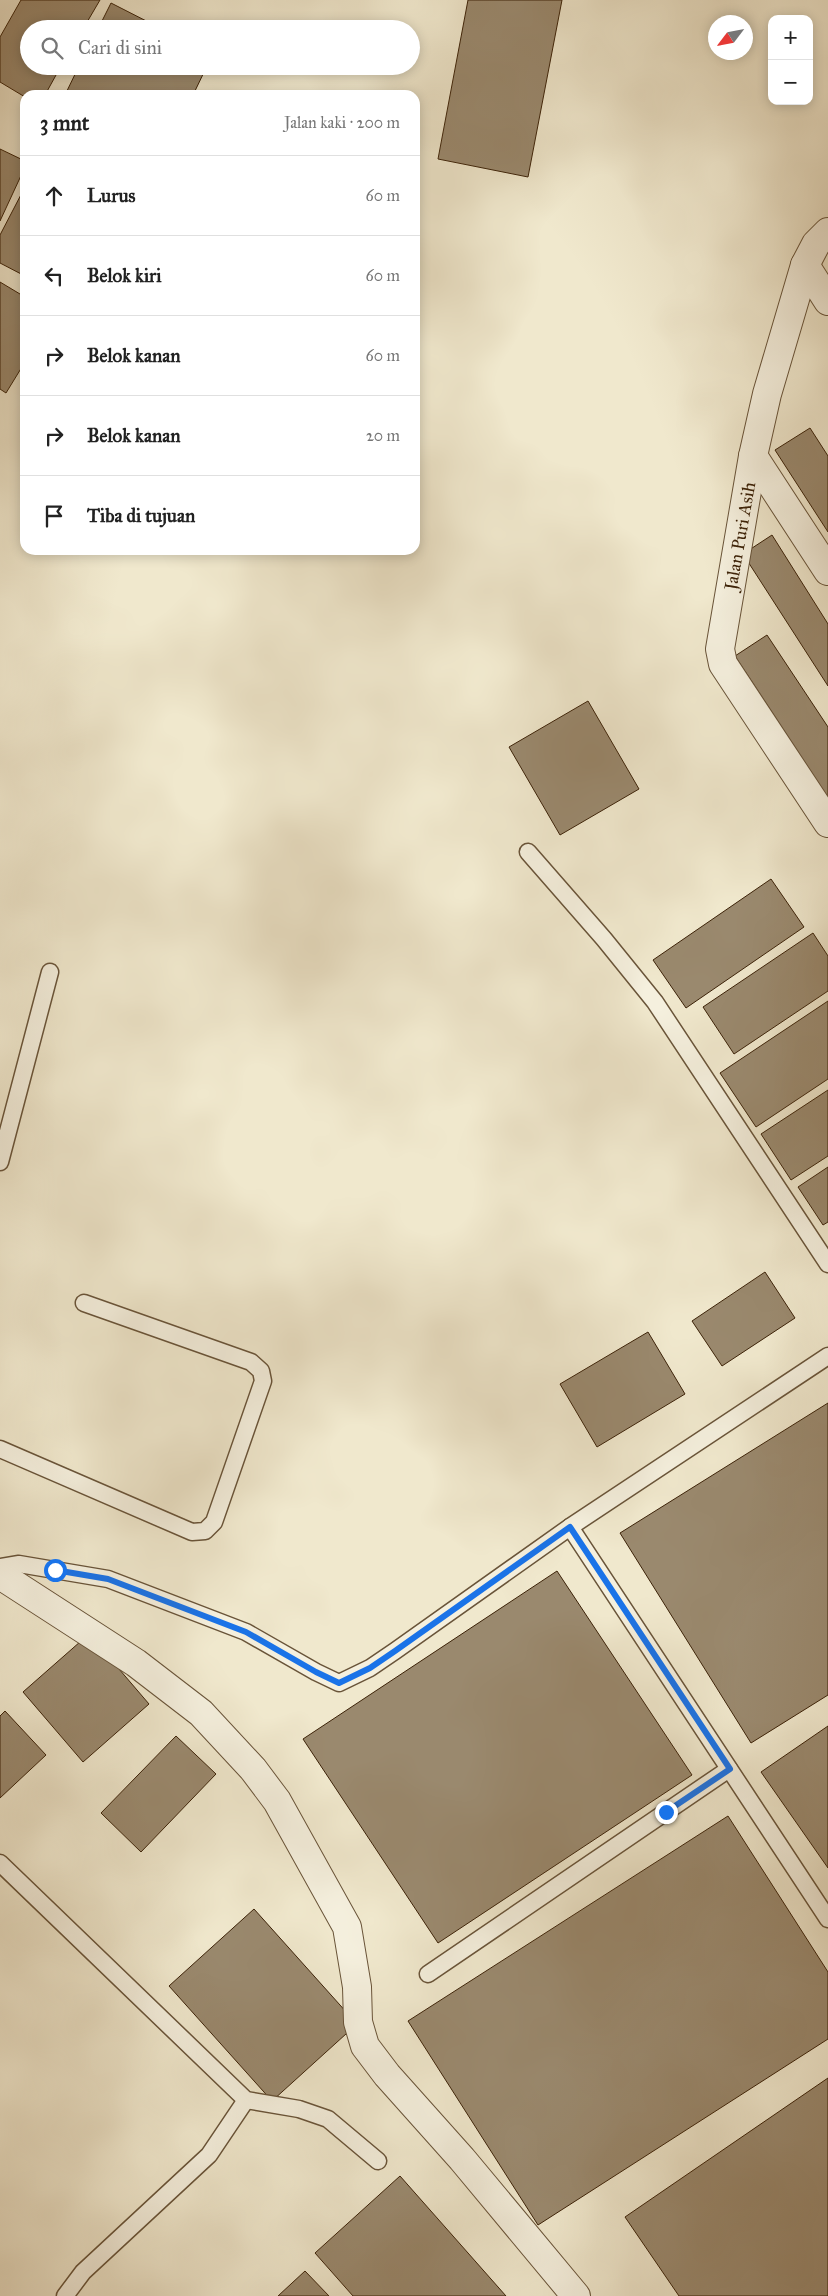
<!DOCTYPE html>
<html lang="id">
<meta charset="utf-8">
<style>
body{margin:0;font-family:"IM FELL Great Primer",serif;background:#f2f2f2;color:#222}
.controls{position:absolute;right:15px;top:15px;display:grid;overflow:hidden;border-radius:10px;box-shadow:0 2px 12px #0003}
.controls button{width:45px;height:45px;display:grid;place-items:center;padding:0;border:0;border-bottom:1px solid #e0e0e0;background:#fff;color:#222;font:25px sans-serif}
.compass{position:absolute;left:708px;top:15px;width:45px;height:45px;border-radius:50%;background:#fff;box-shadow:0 2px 12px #0003;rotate:238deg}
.stop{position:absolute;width:15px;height:15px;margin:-11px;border:4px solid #1a73e8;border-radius:50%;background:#fff}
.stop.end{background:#1a73e8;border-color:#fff;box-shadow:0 1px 5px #0008}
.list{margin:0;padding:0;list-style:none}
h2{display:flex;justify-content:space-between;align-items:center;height:65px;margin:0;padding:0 20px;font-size:21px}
h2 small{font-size:16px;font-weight:400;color:#767676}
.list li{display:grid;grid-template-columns:32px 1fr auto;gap:15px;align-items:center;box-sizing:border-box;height:80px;padding:0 20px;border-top:1px solid #e0e0e0}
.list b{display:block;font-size:19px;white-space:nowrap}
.list em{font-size:16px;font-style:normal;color:#767676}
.icon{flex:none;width:28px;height:28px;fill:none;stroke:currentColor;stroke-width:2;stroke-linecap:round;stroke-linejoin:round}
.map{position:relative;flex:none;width:828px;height:2296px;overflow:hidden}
.search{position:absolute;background:#fff;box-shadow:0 2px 12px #0003;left:20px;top:20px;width:400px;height:55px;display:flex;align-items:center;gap:12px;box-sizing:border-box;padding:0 18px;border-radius:28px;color:#767676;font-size:19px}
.panel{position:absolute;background:#fff;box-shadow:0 2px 12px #0003;left:20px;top:90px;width:400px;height:465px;border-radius:15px}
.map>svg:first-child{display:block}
.building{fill:#9a896e;stroke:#3c2208}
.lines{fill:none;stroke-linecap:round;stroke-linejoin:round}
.lane-casing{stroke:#695439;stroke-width:19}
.street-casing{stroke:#695439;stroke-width:30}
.lane{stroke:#f5f0de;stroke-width:16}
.street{stroke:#f5f0de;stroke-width:28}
.route{stroke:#1a73e8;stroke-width:6}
.labels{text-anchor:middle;stroke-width:4;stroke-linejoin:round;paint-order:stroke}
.street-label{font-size:18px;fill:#3c2208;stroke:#f5f0de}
</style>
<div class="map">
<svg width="828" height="2296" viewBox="0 0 828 2296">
<rect width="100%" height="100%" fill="#f0e8cd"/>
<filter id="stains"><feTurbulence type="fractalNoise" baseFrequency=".004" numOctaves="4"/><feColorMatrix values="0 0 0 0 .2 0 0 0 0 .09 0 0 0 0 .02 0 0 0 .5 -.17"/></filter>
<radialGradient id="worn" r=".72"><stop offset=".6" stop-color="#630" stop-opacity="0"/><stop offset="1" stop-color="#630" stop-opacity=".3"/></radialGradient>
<!-- building -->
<g class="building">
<path d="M 21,0 L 100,0 L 83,29 L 29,29 L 29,66 L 61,66 L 45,95 L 25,95 L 25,97 L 0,82 L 0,37 Z"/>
<path d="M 468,0 L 562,0 L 528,177 L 438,159 Z"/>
<path d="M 111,3 L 162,29 L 98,29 Z"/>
<path d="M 79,66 L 207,66 L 193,95 L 65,95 Z"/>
<path d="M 0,149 L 25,161 L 25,167 L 0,221 Z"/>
<path d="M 25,187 L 25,276 L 0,263 L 0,235 Z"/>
<path d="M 0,282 L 25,297 L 25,362 L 6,393 L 0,389 Z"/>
<path d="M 810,428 L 828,456 L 828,532 L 775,450 Z"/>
<path d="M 772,535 L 828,624 L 828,686 L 743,554 Z"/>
<path d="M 767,635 L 828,727 L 828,798 L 735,656 Z"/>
<path d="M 588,701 L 639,789 L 560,835 L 509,747 Z"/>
<path d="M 771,879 L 804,927 L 686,1008 L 653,960 Z"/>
<path d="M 813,933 L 828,956 L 828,991 L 734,1054 L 703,1007 Z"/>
<path d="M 828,1001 L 828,1079 L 756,1127 L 720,1073 Z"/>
<path d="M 828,1090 L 828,1156 L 791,1180 L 761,1134 Z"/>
<path d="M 828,1167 L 828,1222 L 823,1225 L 798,1187 Z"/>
<path d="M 765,1272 L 795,1318 L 722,1366 L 692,1321 Z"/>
<path d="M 648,1332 L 685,1394 L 597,1447 L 560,1384 Z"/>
<path d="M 828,1403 L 828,1695 L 751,1743 L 620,1533 Z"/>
<path d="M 557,1571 L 692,1775 L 438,1943 L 303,1739 Z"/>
<path d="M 89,1634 L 149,1704 L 83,1762 L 23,1692 Z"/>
<path d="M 5,1711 L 46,1755 L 0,1798 L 0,1716 Z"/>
<path d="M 828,1726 L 828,1868 L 761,1772 Z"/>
<path d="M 176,1736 L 216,1774 L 141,1852 L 101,1813 Z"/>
<path d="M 728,1816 L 828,1972 L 828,2039 L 538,2225 L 408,2021 Z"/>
<path d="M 254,1909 L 357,2024 L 272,2101 L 169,1986 Z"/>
<path d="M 828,2078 L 828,2296 L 679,2296 L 625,2217 Z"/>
<path d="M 400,2176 L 506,2296 L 353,2296 L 315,2253 Z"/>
<path d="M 305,2271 L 329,2296 L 278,2296 Z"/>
</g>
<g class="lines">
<defs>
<g id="lane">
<path d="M 528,852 L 604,939 L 655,1002 L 828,1264"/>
<path d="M 0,1162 L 50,972"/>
<path d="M 0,1449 L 192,1532 L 205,1531 L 214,1522 L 263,1381 L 261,1371 L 251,1362 L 84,1303"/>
<path d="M 570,1527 L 828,1919"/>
<path d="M 0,1567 L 19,1564 L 108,1579 L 246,1632 L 316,1672 L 339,1683 L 370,1668 L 395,1651 L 570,1527 L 828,1356"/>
<path d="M 0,1863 L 246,2100 L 299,2109 L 328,2119 L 378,2161"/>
<path d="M 428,1974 L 729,1769"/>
<path d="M 65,2296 L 83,2272 L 209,2155 L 246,2100"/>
</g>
<g id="street">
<path d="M 828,232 L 816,244 L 805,265 L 767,394 L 753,456 L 720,649 L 723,664 L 828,823"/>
<path d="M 805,265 L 828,301"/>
<path d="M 753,456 L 828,571"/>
<path d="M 0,1575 L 136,1663 L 201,1713 L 253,1769 L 277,1801 L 347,1927 L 357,1987 L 358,2022 L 365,2046 L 387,2075 L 462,2159 L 576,2296"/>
</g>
</defs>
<!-- lane casing -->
<use href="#lane" class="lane-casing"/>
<!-- street casing -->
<use href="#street" class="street-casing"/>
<!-- lane -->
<use href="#lane" class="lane"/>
<!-- street -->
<use href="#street" class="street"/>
</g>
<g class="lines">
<!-- route -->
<path class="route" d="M 55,1570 L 108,1579 L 246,1632 L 316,1672 L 339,1683 L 370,1668 L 395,1651 L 570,1527 L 730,1769 L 666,1812"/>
</g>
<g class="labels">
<!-- street labels -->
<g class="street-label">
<text transform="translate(740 536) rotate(-80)" y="6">Jalan Puri Asih</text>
</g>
</g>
<rect width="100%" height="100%" filter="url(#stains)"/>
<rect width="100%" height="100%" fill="url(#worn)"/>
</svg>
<div class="controls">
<button>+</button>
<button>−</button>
</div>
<svg class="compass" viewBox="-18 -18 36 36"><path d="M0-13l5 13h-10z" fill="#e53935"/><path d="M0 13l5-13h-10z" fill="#767676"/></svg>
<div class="stop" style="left:55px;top:1570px"></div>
<div class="stop end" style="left:666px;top:1812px"></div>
<div class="search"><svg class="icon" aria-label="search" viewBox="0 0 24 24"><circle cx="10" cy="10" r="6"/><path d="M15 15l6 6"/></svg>Cari di sini</div>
<section class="panel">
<h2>3 mnt<small>Jalan kaki · 200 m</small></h2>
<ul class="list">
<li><svg class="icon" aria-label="ahead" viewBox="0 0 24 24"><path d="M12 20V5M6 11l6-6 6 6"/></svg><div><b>Lurus</b></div><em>60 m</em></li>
<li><svg class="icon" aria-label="left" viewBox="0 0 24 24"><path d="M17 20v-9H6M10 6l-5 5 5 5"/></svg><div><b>Belok kiri</b></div><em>60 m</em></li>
<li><svg class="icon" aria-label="right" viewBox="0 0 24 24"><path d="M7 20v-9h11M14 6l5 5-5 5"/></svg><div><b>Belok kanan</b></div><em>60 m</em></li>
<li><svg class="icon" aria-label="right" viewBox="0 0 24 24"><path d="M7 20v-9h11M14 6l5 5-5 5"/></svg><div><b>Belok kanan</b></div><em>20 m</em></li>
<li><svg class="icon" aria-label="arrive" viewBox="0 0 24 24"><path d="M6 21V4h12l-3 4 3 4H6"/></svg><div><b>Tiba di tujuan</b></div></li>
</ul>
</section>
</div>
